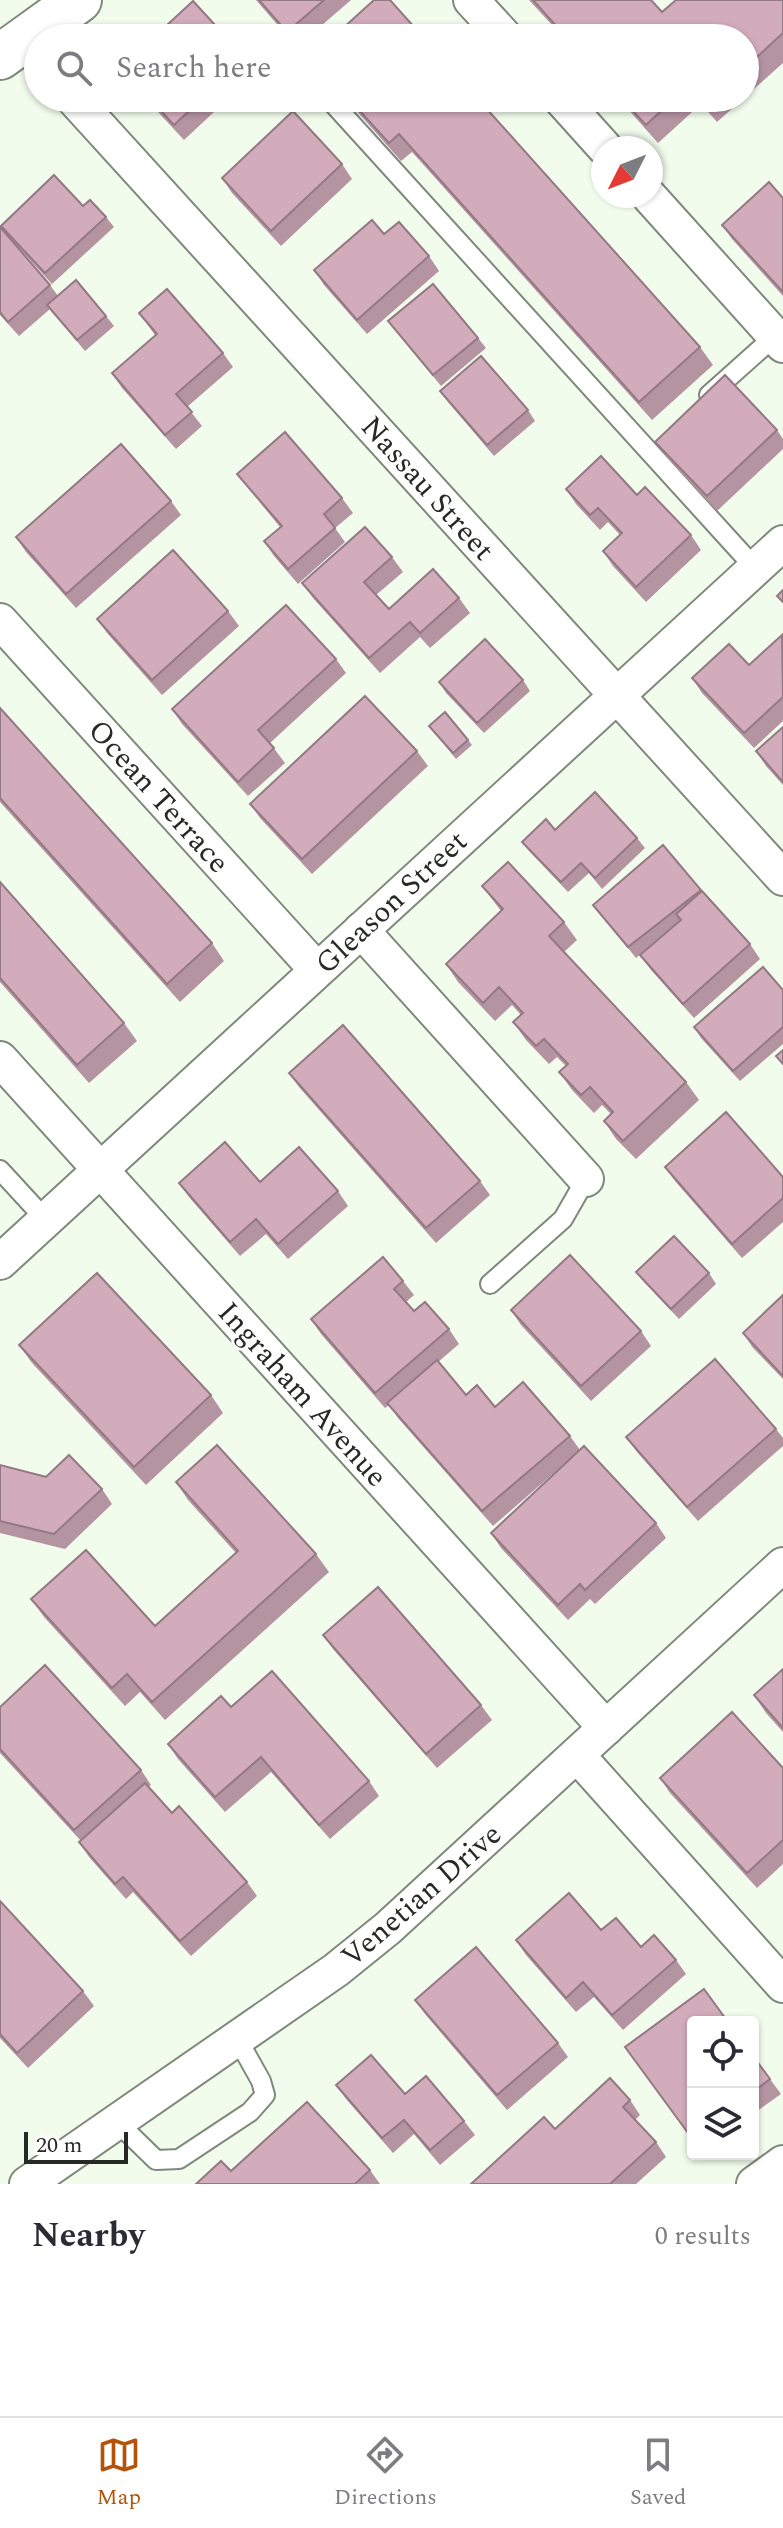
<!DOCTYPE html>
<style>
body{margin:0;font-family:Spectral,serif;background:#f2f2f3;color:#2b2b33}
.controls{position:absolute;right:24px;bottom:24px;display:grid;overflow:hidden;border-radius:8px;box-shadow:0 2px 6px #0004}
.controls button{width:72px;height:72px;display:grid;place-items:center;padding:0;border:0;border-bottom:2px solid #e1e1e2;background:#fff;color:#2b2b33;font:40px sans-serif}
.compass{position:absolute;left:591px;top:136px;width:72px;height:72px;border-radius:50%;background:#fff;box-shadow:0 2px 6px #0004;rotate:228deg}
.scale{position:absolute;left:24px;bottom:20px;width:104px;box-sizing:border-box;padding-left:8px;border:4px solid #252a24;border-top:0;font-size:22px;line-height:28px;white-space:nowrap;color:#252a24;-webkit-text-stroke:6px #fff;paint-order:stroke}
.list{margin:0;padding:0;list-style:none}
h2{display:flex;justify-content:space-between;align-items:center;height:104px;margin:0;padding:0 32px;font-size:34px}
h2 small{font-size:26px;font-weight:400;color:#7c7c81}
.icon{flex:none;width:44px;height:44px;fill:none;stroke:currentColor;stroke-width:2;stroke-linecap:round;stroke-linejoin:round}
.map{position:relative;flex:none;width:783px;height:2184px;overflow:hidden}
.search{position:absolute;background:#fff;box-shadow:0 2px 6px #0004;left:24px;right:24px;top:24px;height:88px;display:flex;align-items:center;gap:20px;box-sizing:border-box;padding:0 28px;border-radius:44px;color:#7c7c81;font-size:30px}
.sheet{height:232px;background:#fff}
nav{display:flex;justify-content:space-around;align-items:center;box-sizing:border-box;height:112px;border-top:2px solid #e1e1e2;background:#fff;font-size:22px;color:#7c7c81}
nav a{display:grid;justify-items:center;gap:4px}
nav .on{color:#b45309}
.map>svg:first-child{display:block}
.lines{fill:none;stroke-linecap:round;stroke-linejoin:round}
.lane-casing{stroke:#7f897b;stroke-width:22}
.street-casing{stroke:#7f897b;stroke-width:38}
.secondary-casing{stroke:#7f897b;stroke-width:48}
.lane{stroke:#fff;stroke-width:18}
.street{stroke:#fff;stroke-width:34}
.secondary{stroke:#fff;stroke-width:44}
.wall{fill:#b594a2}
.building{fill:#d3acbc;stroke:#947884;stroke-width:2}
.labels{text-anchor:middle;stroke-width:6;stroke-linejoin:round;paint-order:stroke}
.street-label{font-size:30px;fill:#252a24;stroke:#fff}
</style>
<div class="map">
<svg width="783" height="2184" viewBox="0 0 783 2184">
<rect width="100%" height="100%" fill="#f1fcec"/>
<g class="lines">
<defs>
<g id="lane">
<path d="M 328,98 L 755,568"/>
<path d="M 709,395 L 775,336"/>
<path d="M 0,1170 L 46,1220"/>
<path d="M 490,1284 L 563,1219 L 586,1179"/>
<path d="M 117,2122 L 156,2160 L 179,2159 L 250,2112 L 265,2095 L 261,2081 L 237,2038"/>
</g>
<g id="street">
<path d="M 471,0 L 506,38"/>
<path d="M 73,98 L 783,878"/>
<path d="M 560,98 L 605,148"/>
<path d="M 649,196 L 783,345"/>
<path d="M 0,621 L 317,970"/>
<path d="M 361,930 L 586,1179"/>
<path d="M 0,1059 L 606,1728"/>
<path d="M 0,1262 L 783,543"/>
<path d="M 577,1755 L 783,1985"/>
<path d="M 27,2184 L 336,1970 L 388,1928 L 783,1565"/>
<path d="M 754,2184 L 783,2163"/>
</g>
<path id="secondary" d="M 0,57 L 79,0"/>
</defs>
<!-- lane casing -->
<use href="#lane" class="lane-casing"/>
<!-- street casing -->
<use href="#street" class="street-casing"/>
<!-- secondary casing -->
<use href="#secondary" class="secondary-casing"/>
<!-- lane -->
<use href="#lane" class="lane"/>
<!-- street -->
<use href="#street" class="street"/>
<!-- secondary -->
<use href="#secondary" class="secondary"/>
</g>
<!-- wall -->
<g class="wall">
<path d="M 256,0 L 351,0 L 307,38 L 289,38 Z"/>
<path d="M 529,0 L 651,0 L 662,12 L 783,0 L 783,63 L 745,97 L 745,38 L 564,38 Z"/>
<path d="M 145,98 L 229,98 L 184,140 Z"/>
<path d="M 345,98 L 477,98 L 700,347 L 713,365 L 652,420 L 412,152 L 401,161 Z"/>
<path d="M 618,98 L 744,98 L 717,122 L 701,104 L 658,143 Z"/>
<path d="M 342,164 L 352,179 L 281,246 L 232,193 L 222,178 Z"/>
<path d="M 783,198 L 783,296 L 732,239 L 722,225 Z"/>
<path d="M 106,217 L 114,227 L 52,284 L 8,236 L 1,226 Z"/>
<path d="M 0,227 L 50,285 L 58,296 L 106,316 L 114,326 L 85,351 L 50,309 L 19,336 L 0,315 Z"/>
<path d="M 384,234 L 429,256 L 439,271 L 367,334 L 324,285 L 314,270 Z"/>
<path d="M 139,313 L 223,353 L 233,367 L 187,407 L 202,426 L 176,449 L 122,388 L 112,373 L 155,335 Z"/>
<path d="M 388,321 L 478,338 L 486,348 L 441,386 Z"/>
<path d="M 440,391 L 528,410 L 535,421 L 494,456 L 448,402 Z"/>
<path d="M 777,430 L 783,439 L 783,449 L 717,511 L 666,456 L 655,442 Z"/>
<path d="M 237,474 L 342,498 L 353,513 L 335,528 L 345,542 L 298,584 L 274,556 L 264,541 L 280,527 L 248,488 Z"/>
<path d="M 566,489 L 637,495 L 691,535 L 701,550 L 646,602 L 613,566 L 603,551 L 620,535 L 608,522 L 600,530 L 576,504 Z"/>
<path d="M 171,501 L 181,515 L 76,608 L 26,552 L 16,537 Z"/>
<path d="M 392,557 L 403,572 L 376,595 L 389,609 L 459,598 L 470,613 L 430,648 L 420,637 L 380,673 L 313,598 L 302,583 Z"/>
<path d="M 228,611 L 239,626 L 162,695 L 107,633 L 97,619 Z"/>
<path d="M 783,636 L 783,721 L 754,748 L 702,693 L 692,678 L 749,665 Z"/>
<path d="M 336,659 L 346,673 L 270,743 L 285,763 L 248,796 L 182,724 L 172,709 Z"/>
<path d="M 523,680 L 530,691 L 484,733 L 446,693 L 439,682 Z"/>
<path d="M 0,708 L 212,943 L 224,961 L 180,1002 L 0,802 Z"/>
<path d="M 429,726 L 468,740 L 472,745 L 456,759 Z"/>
<path d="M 783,727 L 783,785 L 766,766 L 756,751 Z"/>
<path d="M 417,751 L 428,766 L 312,874 L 260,818 L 250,804 Z"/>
<path d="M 555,830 L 637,838 L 645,848 L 602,889 L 589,873 L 568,892 L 530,852 L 522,842 Z"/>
<path d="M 663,845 L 702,891 L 750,944 L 760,959 L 694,1018 L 651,970 L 640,955 L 657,940 L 636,958 L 593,905 Z"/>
<path d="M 0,882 L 124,1023 L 137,1041 L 89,1083 L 0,982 Z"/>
<path d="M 482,886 L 564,922 L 577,940 L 564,952 L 686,1082 L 699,1100 L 636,1159 L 616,1139 L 604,1121 L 611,1114 L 602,1105 L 594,1113 L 572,1090 L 559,1072 L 566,1066 L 557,1057 L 549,1064 L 526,1040 L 513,1022 L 521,1015 L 512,1005 L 495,1021 L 458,982 L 446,964 L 501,911 Z"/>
<path d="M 783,990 L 783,1044 L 740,1081 L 701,1038 L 694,1027 Z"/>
<path d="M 289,1073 L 480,1181 L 490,1195 L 436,1243 L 299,1087 Z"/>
<path d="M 665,1167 L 783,1177 L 783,1222 L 742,1258 L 675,1181 Z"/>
<path d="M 260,1182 L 338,1191 L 348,1206 L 288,1259 L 266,1234 L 240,1256 L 189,1197 L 179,1183 Z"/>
<path d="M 636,1272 L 709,1273 L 716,1284 L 679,1319 L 644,1282 Z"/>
<path d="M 403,1281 L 414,1295 L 406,1302 L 414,1311 L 449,1329 L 459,1344 L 438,1362 L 466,1395 L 570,1436 L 580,1450 L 656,1523 L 666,1538 L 595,1604 L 590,1599 L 568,1620 L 501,1548 L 491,1533 L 563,1465 L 493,1526 L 398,1418 L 389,1405 L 385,1408 L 321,1334 L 311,1319 Z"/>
<path d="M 783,1295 L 783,1379 L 753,1348 L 743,1333 Z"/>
<path d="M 511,1310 L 641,1331 L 651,1346 L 591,1401 L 521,1325 Z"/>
<path d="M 19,1345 L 211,1395 L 223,1413 L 146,1485 L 32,1363 Z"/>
<path d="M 776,1429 L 783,1438 L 783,1446 L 698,1521 L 637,1452 L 626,1437 Z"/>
<path d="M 0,1465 L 102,1489 L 112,1504 L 65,1549 L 0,1533 Z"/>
<path d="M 176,1482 L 316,1554 L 329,1572 L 165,1720 L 140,1692 L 125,1706 L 44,1617 L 31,1599 L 155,1626 L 236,1553 L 188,1500 Z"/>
<path d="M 323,1635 L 481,1705 L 492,1720 L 437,1768 L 333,1649 Z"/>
<path d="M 783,1669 L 783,1732 L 766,1713 L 754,1695 Z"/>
<path d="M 0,1707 L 141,1770 L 151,1785 L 148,1787 L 172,1813 L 247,1882 L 257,1896 L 191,1956 L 133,1892 L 126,1899 L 89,1857 L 79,1842 L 81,1841 L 0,1753 Z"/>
<path d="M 231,1707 L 369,1781 L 379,1796 L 330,1839 L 271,1772 L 225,1812 L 178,1759 L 168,1744 Z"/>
<path d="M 783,1768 L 783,1864 L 757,1888 L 670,1793 L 660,1778 Z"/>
<path d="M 0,1901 L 83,1991 L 94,2006 L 28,2068 L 0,2038 Z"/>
<path d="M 601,1930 L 676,1960 L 686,1974 L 623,2030 L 594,1997 L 576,2012 L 526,1955 L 516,1940 Z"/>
<path d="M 415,2000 L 558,2043 L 568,2057 L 507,2110 L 425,2014 Z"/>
<path d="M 753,2056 L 781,2094 L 753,2114 Z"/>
<path d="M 336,2085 L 405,2094 L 464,2121 L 475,2135 L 440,2165 L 414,2134 L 393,2153 L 347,2100 Z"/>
<path d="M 630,2100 L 640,2115 L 635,2120 L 656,2142 L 666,2157 L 636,2184 L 471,2184 L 555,2129 Z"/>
<path d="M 370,2170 L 380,2184 L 196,2184 L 231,2171 Z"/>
</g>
<!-- building -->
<g class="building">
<path d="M 259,0 L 324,0 L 287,32 Z"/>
<path d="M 374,0 L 390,0 L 424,38 L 332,38 Z"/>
<path d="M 533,0 L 651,0 L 662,12 L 676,0 L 783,0 L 783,33 L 745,68 L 745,38 L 567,38 Z"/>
<path d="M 193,1 L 227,38 L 153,38 Z"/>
<path d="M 149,98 L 203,98 L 174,125 Z"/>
<path d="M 348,98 L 477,98 L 700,347 L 639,402 L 399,134 L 389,143 Z"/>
<path d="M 621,98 L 675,98 L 646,125 Z"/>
<path d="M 700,98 L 711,98 L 705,104 Z"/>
<path d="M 293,111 L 342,164 L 271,231 L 222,178 Z"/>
<path d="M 54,175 L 83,206 L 90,200 L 106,217 L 45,273 L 1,226 Z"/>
<path d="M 769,182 L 783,198 L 783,292 L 722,225 Z"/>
<path d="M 372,220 L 384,234 L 399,222 L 429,256 L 357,320 L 314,270 Z"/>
<path d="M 0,227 L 50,285 L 8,322 L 0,312 Z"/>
<path d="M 76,280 L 106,316 L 77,340 L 47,305 Z"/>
<path d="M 433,284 L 478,338 L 433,375 L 388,321 Z"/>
<path d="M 167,289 L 223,353 L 176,394 L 192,412 L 165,435 L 112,373 L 157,334 L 139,313 Z"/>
<path d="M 481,356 L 528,410 L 487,445 L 440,391 Z"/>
<path d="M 725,375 L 777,430 L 707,496 L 655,442 Z"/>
<path d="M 285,432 L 342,498 L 324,514 L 335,528 L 288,569 L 264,541 L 282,526 L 237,474 Z"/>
<path d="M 121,444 L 171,501 L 66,594 L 16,537 Z"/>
<path d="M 601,456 L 637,495 L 645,487 L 691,535 L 636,587 L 603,551 L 622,533 L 598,508 L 590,515 L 566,489 Z"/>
<path d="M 365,527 L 392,557 L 364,582 L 389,609 L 433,569 L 459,598 L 420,633 L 410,622 L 369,658 L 302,583 Z"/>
<path d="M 173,550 L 228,611 L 152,680 L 97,619 Z"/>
<path d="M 783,590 L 783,602 L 777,596 Z"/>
<path d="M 286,605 L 336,659 L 258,730 L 274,748 L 238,782 L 172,709 Z"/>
<path d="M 782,635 L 783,697 L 744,733 L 692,678 L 729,644 L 749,665 Z"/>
<path d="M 485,639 L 523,680 L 477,723 L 439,682 Z"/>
<path d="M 365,696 L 417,751 L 302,859 L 250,804 Z"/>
<path d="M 0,708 L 212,943 L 167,984 L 0,798 Z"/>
<path d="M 445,712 L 468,740 L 453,753 L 429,726 Z"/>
<path d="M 783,727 L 783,782 L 756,751 Z"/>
<path d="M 595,792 L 637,838 L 595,878 L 581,863 L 561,882 L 522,842 L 546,819 L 555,830 Z"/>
<path d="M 663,845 L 701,890 L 628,947 L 593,905 Z"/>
<path d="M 508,862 L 564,922 L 549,936 L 686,1082 L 623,1141 L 604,1121 L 613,1112 L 590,1087 L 581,1095 L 559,1072 L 568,1064 L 544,1039 L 536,1046 L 513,1022 L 523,1013 L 499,987 L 483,1003 L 446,964 L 503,909 L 482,886 Z"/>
<path d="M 0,882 L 124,1023 L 77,1065 L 0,978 Z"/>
<path d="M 702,891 L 750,944 L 683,1004 L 640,955 L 681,920 L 676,914 Z"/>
<path d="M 763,967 L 783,990 L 783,1027 L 733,1071 L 694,1027 Z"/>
<path d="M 343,1025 L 480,1181 L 426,1228 L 289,1073 Z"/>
<path d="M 783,1050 L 783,1064 L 776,1056 Z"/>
<path d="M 726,1112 L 783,1177 L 783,1198 L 732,1244 L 665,1167 Z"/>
<path d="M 225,1142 L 260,1182 L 299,1147 L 338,1191 L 278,1244 L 256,1219 L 230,1242 L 179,1183 Z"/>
<path d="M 674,1236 L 709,1273 L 671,1309 L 636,1272 Z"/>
<path d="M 570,1255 L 641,1331 L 581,1386 L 511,1310 Z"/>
<path d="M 383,1257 L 403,1281 L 394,1289 L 414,1311 L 425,1302 L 449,1329 L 375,1393 L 311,1319 Z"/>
<path d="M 97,1273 L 211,1395 L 134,1467 L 19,1345 Z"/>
<path d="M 783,1295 L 783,1376 L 743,1333 Z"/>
<path d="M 715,1359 L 776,1429 L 687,1507 L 626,1437 Z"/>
<path d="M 437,1360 L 466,1395 L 477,1385 L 495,1407 L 523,1382 L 570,1436 L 482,1511 L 387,1403 Z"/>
<path d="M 217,1445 L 316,1554 L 152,1702 L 127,1674 L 112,1688 L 31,1599 L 86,1550 L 155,1626 L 238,1551 L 176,1482 Z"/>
<path d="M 584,1446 L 656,1523 L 585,1590 L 580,1584 L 558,1605 L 491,1533 Z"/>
<path d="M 69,1455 L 102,1489 L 54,1534 L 0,1521 L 0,1465 L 46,1477 Z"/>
<path d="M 378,1587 L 481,1705 L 426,1754 L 323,1635 Z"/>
<path d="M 45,1665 L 141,1770 L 74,1830 L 0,1749 L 0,1707 Z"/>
<path d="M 783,1669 L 783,1728 L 754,1695 Z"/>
<path d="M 272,1671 L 369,1781 L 319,1825 L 261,1757 L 215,1797 L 168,1744 L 221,1696 L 231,1707 Z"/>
<path d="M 732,1712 L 783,1768 L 783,1840 L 747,1873 L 660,1778 Z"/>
<path d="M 145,1783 L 172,1813 L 179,1806 L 247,1882 L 180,1941 L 123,1877 L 115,1884 L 79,1842 Z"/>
<path d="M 569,1893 L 601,1930 L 616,1918 L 641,1947 L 654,1935 L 676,1960 L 612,2015 L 583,1982 L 566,1998 L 516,1940 Z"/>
<path d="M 0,1901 L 83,1991 L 17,2053 L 0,2034 Z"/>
<path d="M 476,1947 L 558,2043 L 497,2095 L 415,2000 Z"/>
<path d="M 704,1989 L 728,2022 L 693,2022 L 693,2136 L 691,2137 L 625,2047 Z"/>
<path d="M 371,2055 L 405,2094 L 426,2076 L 464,2121 L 430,2150 L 404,2120 L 382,2138 L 336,2085 Z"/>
<path d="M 753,2056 L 770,2079 L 753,2092 Z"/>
<path d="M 610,2078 L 630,2100 L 623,2107 L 656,2142 L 610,2184 L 471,2184 L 544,2117 L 555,2129 Z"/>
<path d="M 307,2102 L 370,2170 L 355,2184 L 196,2184 L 221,2161 L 231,2171 Z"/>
</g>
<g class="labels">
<!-- street labels -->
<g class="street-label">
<text transform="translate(428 488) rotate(48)" y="10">Nassau Street</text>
<text transform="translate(159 796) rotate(48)" y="10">Ocean Terrace</text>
<text transform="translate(391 902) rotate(-43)" y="10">Gleason Street</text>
<text transform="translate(303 1394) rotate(48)" y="10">Ingraham Avenue</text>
<text transform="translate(421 1895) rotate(-41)" y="10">Venetian Drive</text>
</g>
</g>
</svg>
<div class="controls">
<button><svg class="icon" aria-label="locate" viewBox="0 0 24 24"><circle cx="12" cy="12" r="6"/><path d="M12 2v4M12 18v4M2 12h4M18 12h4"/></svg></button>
<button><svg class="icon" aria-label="layers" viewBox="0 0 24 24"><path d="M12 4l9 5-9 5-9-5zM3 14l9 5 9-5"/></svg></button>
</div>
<svg class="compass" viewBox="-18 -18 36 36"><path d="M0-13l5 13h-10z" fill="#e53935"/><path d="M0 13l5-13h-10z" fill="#7c7c81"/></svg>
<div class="scale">20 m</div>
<div class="search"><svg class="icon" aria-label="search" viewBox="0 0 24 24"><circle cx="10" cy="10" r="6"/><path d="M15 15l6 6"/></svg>Search here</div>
</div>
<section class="sheet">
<h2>Nearby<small>0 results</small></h2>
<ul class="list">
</ul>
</section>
<nav>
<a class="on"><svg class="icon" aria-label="map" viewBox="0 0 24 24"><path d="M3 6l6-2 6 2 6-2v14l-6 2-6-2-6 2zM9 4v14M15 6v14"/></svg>Map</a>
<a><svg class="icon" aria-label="directions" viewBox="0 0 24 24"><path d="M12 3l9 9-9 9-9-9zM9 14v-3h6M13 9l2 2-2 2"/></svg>Directions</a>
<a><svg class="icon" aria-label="saved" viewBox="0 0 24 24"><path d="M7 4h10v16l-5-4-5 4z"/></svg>Saved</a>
</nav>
